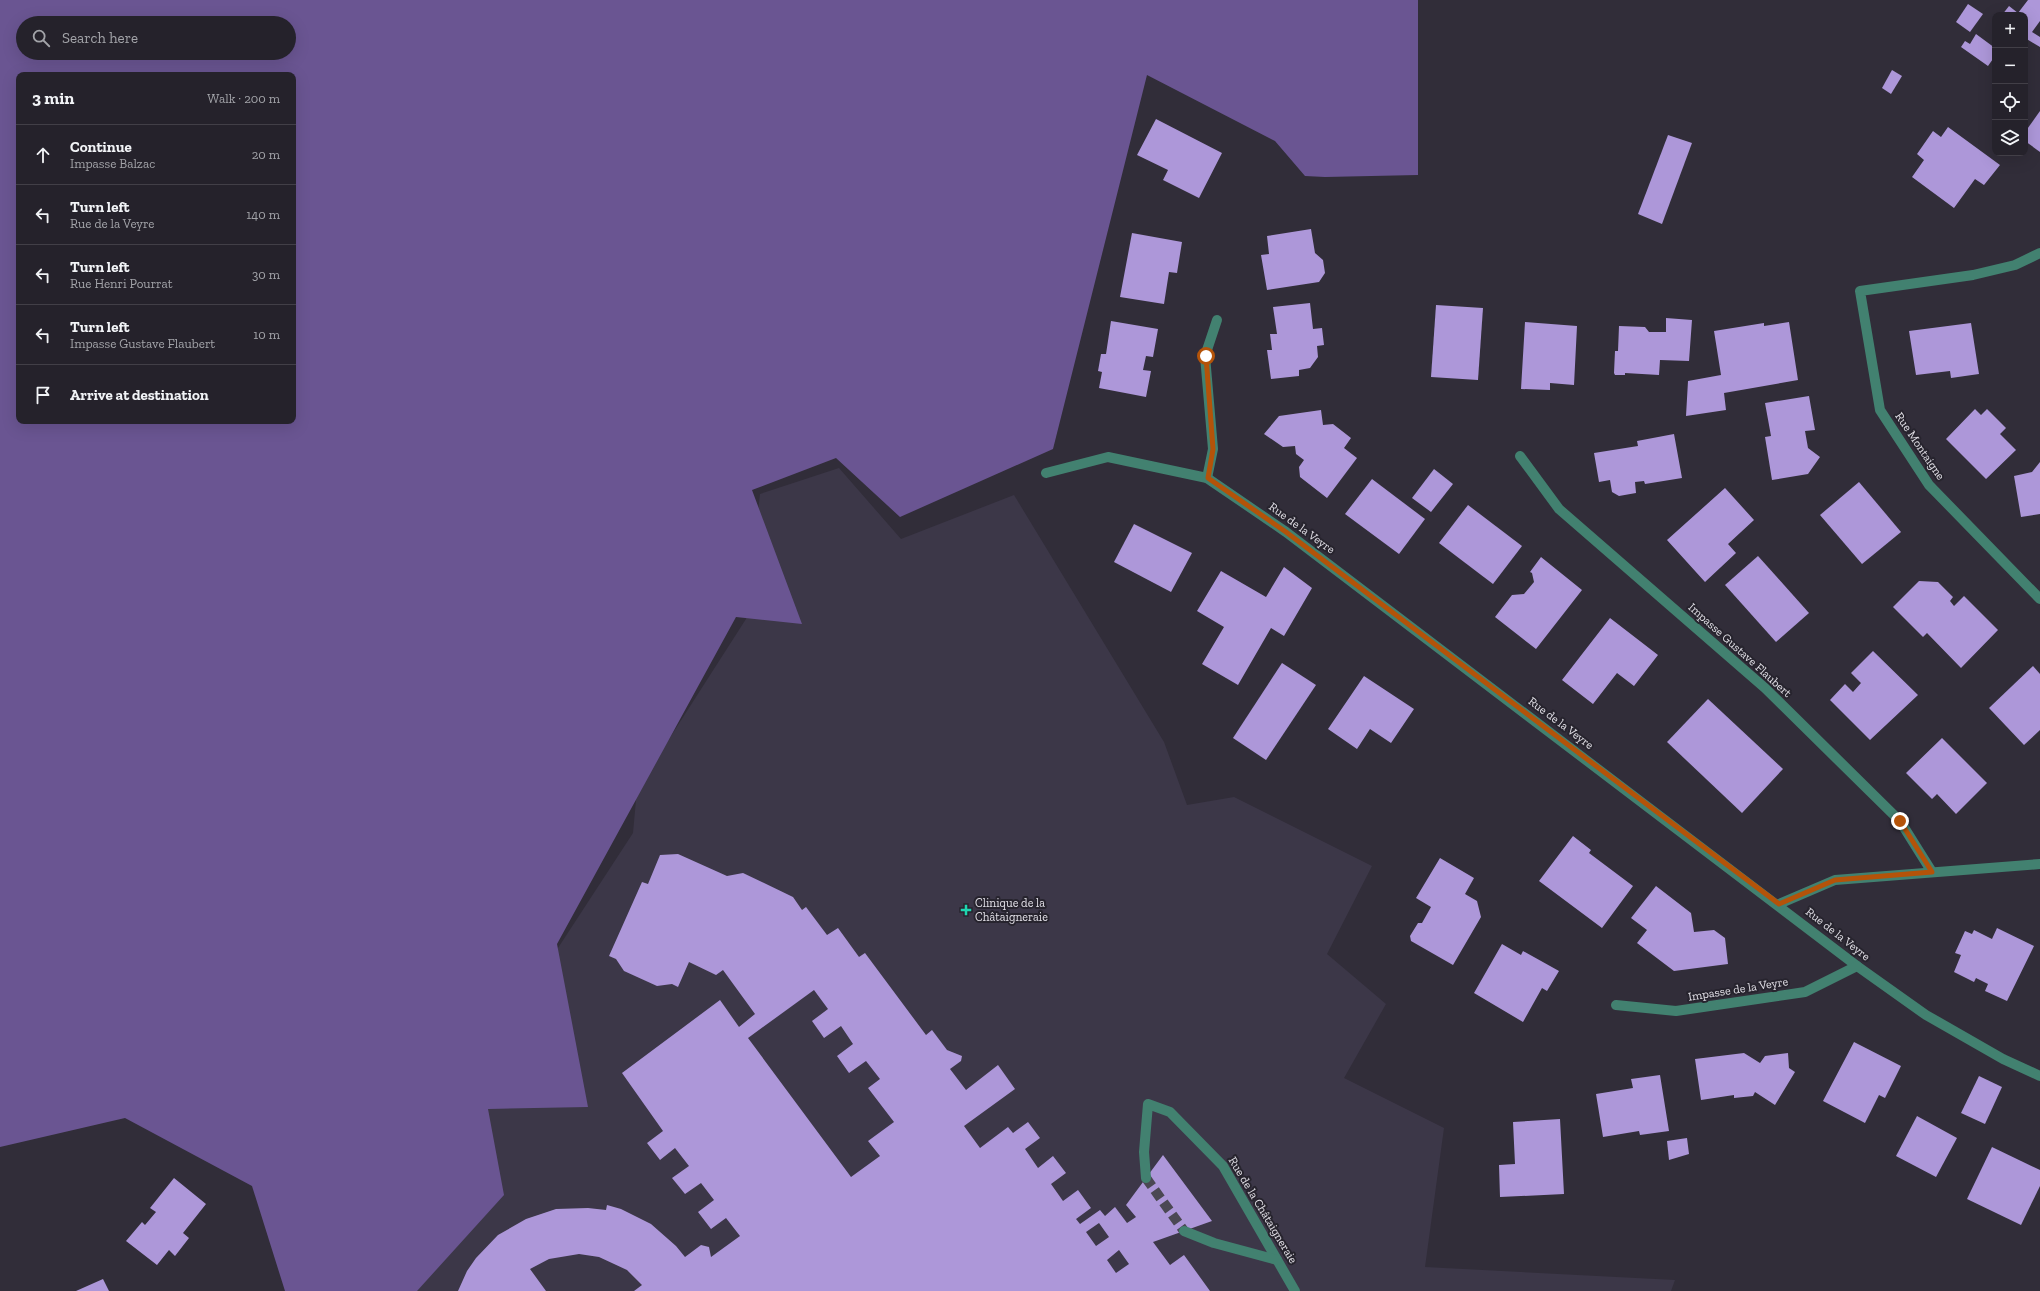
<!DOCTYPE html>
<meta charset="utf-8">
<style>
body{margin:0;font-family:"Zilla Slab",serif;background:#2d2a33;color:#f1f3f6}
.controls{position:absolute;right:12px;top:12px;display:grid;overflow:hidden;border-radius:8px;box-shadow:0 4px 16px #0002}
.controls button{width:36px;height:36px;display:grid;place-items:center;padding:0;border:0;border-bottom:1px solid #423f47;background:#25222b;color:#f1f3f6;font:20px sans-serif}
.stop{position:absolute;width:12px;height:12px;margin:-9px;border:3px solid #b45309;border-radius:50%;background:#fff}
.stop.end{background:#b45309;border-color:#fff;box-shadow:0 1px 4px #0008}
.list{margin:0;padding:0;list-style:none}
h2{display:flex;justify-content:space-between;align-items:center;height:52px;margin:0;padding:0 16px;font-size:17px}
h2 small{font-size:13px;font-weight:400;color:#a3a4a9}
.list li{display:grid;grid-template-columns:26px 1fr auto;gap:12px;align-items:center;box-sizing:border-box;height:60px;padding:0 16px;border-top:1px solid #423f47}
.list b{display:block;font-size:15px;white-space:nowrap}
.list p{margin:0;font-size:13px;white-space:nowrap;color:#a3a4a9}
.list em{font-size:13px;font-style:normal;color:#a3a4a9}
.icon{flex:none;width:22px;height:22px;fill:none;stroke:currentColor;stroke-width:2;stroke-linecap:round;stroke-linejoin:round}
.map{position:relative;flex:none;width:2040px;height:1291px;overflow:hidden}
.search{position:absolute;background:#25222b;box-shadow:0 4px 16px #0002;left:16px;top:16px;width:280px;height:44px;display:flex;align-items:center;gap:10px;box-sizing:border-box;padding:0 14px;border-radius:22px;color:#a3a4a9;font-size:15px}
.panel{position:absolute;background:#25222b;box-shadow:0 4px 16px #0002;left:16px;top:72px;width:280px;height:352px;border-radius:8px}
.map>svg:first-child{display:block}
.built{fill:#3c3748}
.forest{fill:#6a5592;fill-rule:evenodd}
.building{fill:#ad97d9;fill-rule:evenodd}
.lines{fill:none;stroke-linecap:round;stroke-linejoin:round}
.minor-tunnel{stroke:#4b4853;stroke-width:10;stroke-dasharray:10 5;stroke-linecap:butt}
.minor{stroke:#428170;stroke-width:10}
.route{stroke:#b45309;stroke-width:5}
.poi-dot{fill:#1fd5b0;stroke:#27242e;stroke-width:1.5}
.labels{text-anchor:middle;stroke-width:4;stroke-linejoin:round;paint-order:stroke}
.street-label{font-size:12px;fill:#e1dfe6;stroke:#27242e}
.poi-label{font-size:12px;fill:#e1dfe6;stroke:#27242e;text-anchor:start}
</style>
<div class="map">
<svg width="2040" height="1291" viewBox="0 0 2040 1291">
<rect width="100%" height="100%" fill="#312d39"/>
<!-- built -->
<path class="built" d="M 839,468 L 901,539 L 1014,495 L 1164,742 L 1187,805 L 1234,797 L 1372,866 L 1327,954 L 1386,1004 L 1344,1078 L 1444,1128 L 1425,1267 L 1675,1280 L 1671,1291 L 383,1291 L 393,1201 L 633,833 L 637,789 L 746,619 L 760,494 Z"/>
<!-- forest -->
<path class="forest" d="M 0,0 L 1418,0 L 1418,175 L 1325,177 L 1305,176 L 1275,141 L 1147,75 L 1053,449 L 900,517 L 836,458 L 752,490 L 802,624 L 736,617 L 557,944 L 588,1107 L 488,1109 L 504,1195 L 417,1291 L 285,1291 L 252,1186 L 125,1118 L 0,1147 ZM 23,23 L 289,23 L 289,53 L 23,53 ZM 19,75 L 293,75 L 293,421 L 19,421 Z"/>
<!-- building -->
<g class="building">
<path d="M 2028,0 L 2040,0 L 2040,21 L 2032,32 L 2040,37 L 2040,47 L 2025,38 L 2025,15 L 2002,15 L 2009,6 L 2018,13 Z"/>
<path d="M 1968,4 L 1983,14 L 1970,32 L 1956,22 Z"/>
<path d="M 1976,34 L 1995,48 L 1995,56 L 1988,66 L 1961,47 L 1965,41 L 1970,44 Z"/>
<path d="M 1892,70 L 1902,76 L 1891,94 L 1882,88 Z"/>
<path d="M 2040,111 L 2040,152 L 2025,141 L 2025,132 Z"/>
<path d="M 1156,119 L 1222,153 L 1199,198 L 1163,180 L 1168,170 L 1137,155 Z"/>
<path d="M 1948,127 L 2000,165 L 1984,185 L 1975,179 L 1954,208 L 1912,177 L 1924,160 L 1917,154 L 1933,131 L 1941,137 Z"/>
<path d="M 1668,135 L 1692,143 L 1662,224 L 1638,214 Z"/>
<path d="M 1311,229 L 1315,253 L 1323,260 L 1325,273 L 1319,282 L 1267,290 L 1261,255 L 1269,254 L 1267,236 Z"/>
<path d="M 1132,233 L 1182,242 L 1177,273 L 1169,272 L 1164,304 L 1120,297 Z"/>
<path d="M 1310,303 L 1313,329 L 1322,328 L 1324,345 L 1317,346 L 1318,357 L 1310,368 L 1299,370 L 1299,376 L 1271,379 L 1267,350 L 1272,350 L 1270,334 L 1277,334 L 1273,307 Z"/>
<path d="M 1436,305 L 1483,308 L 1478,380 L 1431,377 Z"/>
<path d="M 1666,318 L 1692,320 L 1689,361 L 1660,360 L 1659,375 L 1625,373 L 1625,375 L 1615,375 L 1614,373 L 1615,351 L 1618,351 L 1619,326 L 1645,327 L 1649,332 L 1666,332 Z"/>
<path d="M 1111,321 L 1158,329 L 1153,357 L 1146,356 L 1143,370 L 1151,371 L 1146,397 L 1099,388 L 1102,372 L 1098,371 L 1101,354 L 1106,354 Z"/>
<path d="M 1525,322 L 1577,326 L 1574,385 L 1550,383 L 1550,390 L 1521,389 Z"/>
<path d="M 1789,322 L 1798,380 L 1724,393 L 1726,410 L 1686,416 L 1688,381 L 1721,375 L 1714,331 L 1764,323 L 1764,326 Z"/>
<path d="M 1971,323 L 1979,374 L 1951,378 L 1950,371 L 1916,375 L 1909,331 Z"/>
<path d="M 1809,396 L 1815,430 L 1805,431 L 1808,448 L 1820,457 L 1808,474 L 1772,480 L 1765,437 L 1771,436 L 1765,403 Z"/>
<path d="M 1975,409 L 1981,415 L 1987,409 L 2006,428 L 2000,434 L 2016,450 L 1986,479 L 1946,439 Z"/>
<path d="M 1321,410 L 1323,425 L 1333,424 L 1351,438 L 1344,448 L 1357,458 L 1327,498 L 1300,477 L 1299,467 L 1304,460 L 1296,454 L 1295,446 L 1283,447 L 1264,434 L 1279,416 Z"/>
<path d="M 1674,434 L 1682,478 L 1645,484 L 1644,481 L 1635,482 L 1636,493 L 1619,496 L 1612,492 L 1610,480 L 1599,482 L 1594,453 L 1638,446 L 1637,441 Z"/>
<path d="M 2040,462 L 2040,514 L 2021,517 L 2014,476 L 2032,472 Z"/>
<path d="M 1434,469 L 1453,484 L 1431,512 L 1412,498 Z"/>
<path d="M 1372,479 L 1425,519 L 1399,554 L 1345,514 Z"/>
<path d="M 1859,482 L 1901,532 L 1862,564 L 1820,515 Z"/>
<path d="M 1725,488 L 1754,520 L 1728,544 L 1736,553 L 1705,582 L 1667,540 Z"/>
<path d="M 1468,505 L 1522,546 L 1493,584 L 1439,543 Z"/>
<path d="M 1134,524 L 1192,553 L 1171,592 L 1114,562 Z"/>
<path d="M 1758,556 L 1809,613 L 1776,642 L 1725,585 Z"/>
<path d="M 1541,557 L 1582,590 L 1536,649 L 1495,617 L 1512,595 L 1524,594 L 1534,582 L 1532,573 L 1530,572 Z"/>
<path d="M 1284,567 L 1312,588 L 1284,636 L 1271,628 L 1238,685 L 1202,664 L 1224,627 L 1197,611 L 1221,571 L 1266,597 Z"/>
<path d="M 1919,581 L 1938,582 L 1953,597 L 1950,601 L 1954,606 L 1964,596 L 1998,630 L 1961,668 L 1927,633 L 1923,637 L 1893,607 Z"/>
<path d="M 1610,618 L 1658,655 L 1634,686 L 1617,673 L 1593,704 L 1562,680 Z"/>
<path d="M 1873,651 L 1918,695 L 1870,740 L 1830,700 L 1845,684 L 1853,692 L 1861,683 L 1851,673 Z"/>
<path d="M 1282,663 L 1316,685 L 1266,760 L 1233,738 Z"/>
<path d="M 2033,666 L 2040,674 L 2040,730 L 2024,745 L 1989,708 Z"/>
<path d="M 1364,676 L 1414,709 L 1391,743 L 1370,729 L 1357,749 L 1328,729 Z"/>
<path d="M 1708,699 L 1783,769 L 1742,813 L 1667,742 Z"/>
<path d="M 1942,738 L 1987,783 L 1956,814 L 1937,794 L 1932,799 L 1906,773 Z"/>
<path d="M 1573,836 L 1591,850 L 1589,853 L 1633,886 L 1602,928 L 1539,881 Z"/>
<path d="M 678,854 L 727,876 L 743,873 L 793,897 L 802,910 L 806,907 L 827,935 L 838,928 L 859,957 L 865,953 L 926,1035 L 932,1030 L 947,1050 L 962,1056 L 961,1061 L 950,1069 L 966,1090 L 998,1065 L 1015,1089 L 964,1126 L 980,1148 L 1008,1127 L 1013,1133 L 1028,1122 L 1040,1138 L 1025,1149 L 1038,1168 L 1053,1156 L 1066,1173 L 1051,1184 L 1063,1201 L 1078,1190 L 1091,1208 L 1076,1219 L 1080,1224 L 1100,1210 L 1105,1216 L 1115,1207 L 1127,1223 L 1136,1217 L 1126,1205 L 1163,1155 L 1212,1221 L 1153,1242 L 1170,1265 L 1184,1255 L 1210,1291 L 634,1291 L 642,1285 L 627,1270 L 599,1257 L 579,1254 L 549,1259 L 530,1269 L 546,1291 L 458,1291 L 467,1271 L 476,1258 L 498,1235 L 526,1219 L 556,1209 L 588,1208 L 606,1210 L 607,1205 L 621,1209 L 651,1224 L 676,1246 L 685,1257 L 701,1245 L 709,1247 L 711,1257 L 740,1236 L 726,1218 L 711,1229 L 698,1212 L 714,1200 L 701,1183 L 685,1194 L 672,1178 L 689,1166 L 675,1148 L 660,1160 L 647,1143 L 663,1131 L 622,1073 L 720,1000 L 739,1027 L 755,1014 L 723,970 L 716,975 L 689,962 L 678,987 L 672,984 L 657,986 L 624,971 L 616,959 L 609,956 L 642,882 L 648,884 L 660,855 ZM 814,990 L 828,1009 L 812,1021 L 824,1038 L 841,1026 L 853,1044 L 837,1056 L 849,1073 L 866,1061 L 880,1079 L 868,1088 L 894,1122 L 868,1141 L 880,1156 L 851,1177 L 748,1038 ZM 1099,1223 L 1109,1237 L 1096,1246 L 1086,1232 ZM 1119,1250 L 1129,1264 L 1116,1273 L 1107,1260 Z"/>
<path d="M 1440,858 L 1474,878 L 1465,894 L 1477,901 L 1481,917 L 1453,965 L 1411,941 L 1410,936 L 1418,923 L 1422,923 L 1431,907 L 1416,898 Z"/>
<path d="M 1656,886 L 1691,913 L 1694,932 L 1714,930 L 1725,938 L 1728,964 L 1674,971 L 1637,943 L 1647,930 L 1631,918 Z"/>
<path d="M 1997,928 L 2034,946 L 2007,1001 L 1985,991 L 1988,984 L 1976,978 L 1974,982 L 1954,972 L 1961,955 L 1955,953 L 1965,931 L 1972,934 L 1974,930 L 1992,939 Z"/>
<path d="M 1502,944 L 1521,955 L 1523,951 L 1559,971 L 1547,991 L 1542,988 L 1523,1022 L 1474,993 Z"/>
<path d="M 1854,1042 L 1901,1066 L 1885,1098 L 1879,1095 L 1865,1123 L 1823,1101 Z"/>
<path d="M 1744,1053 L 1760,1063 L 1765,1056 L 1788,1053 L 1789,1068 L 1795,1072 L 1775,1105 L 1755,1092 L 1753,1096 L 1734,1098 L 1734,1095 L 1701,1100 L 1695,1059 Z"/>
<path d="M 1660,1075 L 1669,1131 L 1640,1135 L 1639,1131 L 1603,1137 L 1596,1094 L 1633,1088 L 1631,1079 Z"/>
<path d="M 1979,1076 L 2002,1087 L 1985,1124 L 1961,1113 Z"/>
<path d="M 1917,1116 L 1957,1138 L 1936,1177 L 1896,1156 Z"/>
<path d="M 1560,1119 L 1564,1194 L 1500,1197 L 1499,1165 L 1515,1164 L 1513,1122 Z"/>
<path d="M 1687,1138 L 1689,1154 L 1669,1160 L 1667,1141 Z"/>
<path d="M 1992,1147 L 2040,1170 L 2040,1186 L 2021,1225 L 1967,1199 Z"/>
<path d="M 174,1178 L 206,1204 L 183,1233 L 189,1238 L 175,1256 L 169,1250 L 157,1265 L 126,1241 L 142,1222 L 145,1225 L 156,1212 L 150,1208 Z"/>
<path d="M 103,1279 L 109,1291 L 76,1291 Z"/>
</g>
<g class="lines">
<!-- minor-tunnel -->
<path class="minor-tunnel" d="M 1146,1178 L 1184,1231"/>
<!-- minor -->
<g class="minor">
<path d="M 2040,253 L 2015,265 L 1973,275 L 1860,291 L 1880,410 L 1929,485 L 2040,599"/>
<path d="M 1520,456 L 1559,509 L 1765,688 L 1900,821 L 1932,872"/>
<path d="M 1046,473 L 1108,457 L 1207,478 L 1286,532 L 1857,966 L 1926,1015 L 2003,1059 L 2040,1076"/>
<path d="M 1207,478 L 1213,449 L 1205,356 L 1217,320"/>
<path d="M 1779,904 L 1835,880 L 2040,864"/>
<path d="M 1616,1005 L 1676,1011 L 1805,992 L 1857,966"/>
<path d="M 1146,1178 L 1144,1152 L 1148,1104 L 1170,1112 L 1223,1166 L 1295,1291"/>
<path d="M 1184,1231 L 1214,1243 L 1277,1260"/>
</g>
</g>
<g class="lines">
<!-- route -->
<path class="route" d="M 1206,356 L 1213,449 L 1208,478 L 1286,532 L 1779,904 L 1835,880 L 1932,872 L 1900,821"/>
</g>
<!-- markers -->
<path class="poi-dot" d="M964 904h4v4h4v4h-4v4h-4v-4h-4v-4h4z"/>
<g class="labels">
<!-- street labels -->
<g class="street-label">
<text transform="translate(1920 446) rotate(56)" y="4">Rue Montaigne</text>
<text transform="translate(1302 528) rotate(36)" y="4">Rue de la Veyre</text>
<text transform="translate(1740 650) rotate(42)" y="4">Impasse Gustave Flaubert</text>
<text transform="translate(1561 723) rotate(37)" y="4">Rue de la Veyre</text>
<text transform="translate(1838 934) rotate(38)" y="4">Rue de la Veyre</text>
<text transform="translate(1738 989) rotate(-9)" y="4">Impasse de la Veyre</text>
<text transform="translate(1263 1210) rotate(59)" y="4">Rue de la Châtaigneraie</text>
</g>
<!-- poi labels -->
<g class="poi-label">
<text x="975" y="907">Clinique de la<tspan x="975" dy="14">Châtaigneraie</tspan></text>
</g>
</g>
</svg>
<div class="controls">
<button>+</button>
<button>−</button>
<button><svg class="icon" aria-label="locate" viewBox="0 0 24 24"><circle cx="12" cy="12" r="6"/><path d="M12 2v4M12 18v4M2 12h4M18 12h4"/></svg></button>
<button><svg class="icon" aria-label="layers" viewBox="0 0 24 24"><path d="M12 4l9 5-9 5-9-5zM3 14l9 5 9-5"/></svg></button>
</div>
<div class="stop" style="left:1206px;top:356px"></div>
<div class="stop end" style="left:1900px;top:821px"></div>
<div class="search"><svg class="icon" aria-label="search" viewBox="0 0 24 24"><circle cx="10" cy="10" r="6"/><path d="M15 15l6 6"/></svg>Search here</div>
<section class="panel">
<h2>3 min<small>Walk · 200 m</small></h2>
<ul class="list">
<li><svg class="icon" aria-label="ahead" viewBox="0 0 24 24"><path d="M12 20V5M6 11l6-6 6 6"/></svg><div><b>Continue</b><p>Impasse Balzac</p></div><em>20 m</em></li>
<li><svg class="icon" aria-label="left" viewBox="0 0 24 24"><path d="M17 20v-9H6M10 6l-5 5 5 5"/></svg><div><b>Turn left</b><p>Rue de la Veyre</p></div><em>140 m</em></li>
<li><svg class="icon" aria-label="left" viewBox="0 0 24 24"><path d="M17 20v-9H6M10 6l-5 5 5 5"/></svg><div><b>Turn left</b><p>Rue Henri Pourrat</p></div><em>30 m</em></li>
<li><svg class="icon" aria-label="left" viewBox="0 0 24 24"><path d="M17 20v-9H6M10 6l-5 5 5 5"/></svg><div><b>Turn left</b><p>Impasse Gustave Flaubert</p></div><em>10 m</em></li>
<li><svg class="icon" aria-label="arrive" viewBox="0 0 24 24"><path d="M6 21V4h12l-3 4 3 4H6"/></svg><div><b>Arrive at destination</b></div></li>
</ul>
</section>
</div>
